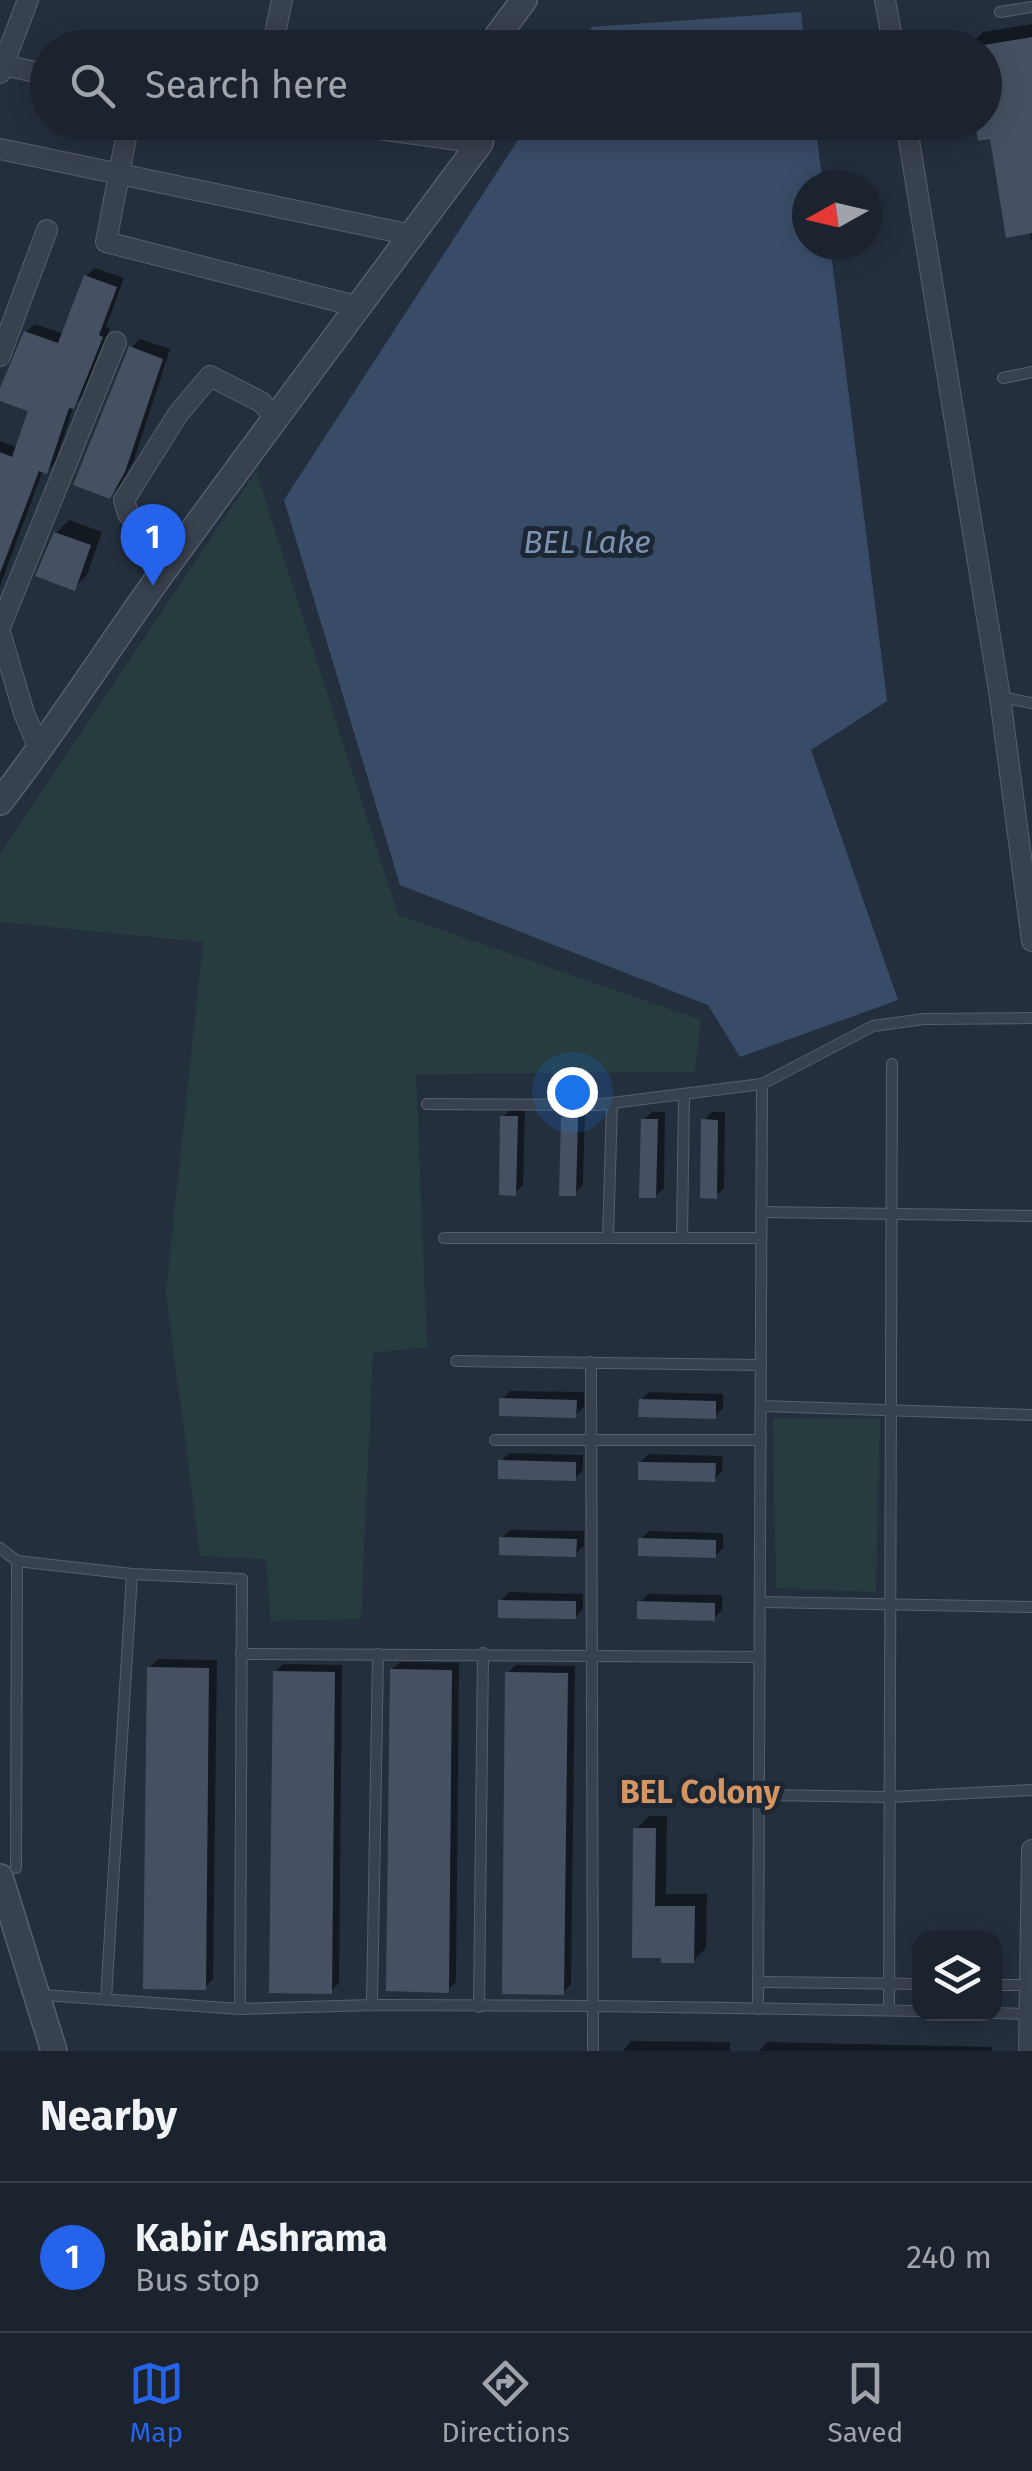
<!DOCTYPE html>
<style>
body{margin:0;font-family:"Fira Sans",sans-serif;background:#242b36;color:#f1f3f6}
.controls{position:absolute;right:30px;bottom:30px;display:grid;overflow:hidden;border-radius:20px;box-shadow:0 5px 25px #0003}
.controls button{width:90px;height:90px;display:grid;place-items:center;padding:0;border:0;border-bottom:2px solid #39404a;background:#1b232e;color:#f1f3f6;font:50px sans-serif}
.compass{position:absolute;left:792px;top:170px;width:90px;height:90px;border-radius:50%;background:#1b232e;box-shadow:0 5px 25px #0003;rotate:262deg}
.you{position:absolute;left:572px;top:1092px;width:35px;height:35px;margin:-25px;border:8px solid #fff;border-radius:50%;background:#1a73e8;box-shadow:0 0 0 15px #1a73e833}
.badge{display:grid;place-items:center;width:65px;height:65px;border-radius:50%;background:#2563eb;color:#fff;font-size:32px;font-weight:700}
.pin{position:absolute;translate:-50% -82px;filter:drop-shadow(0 2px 5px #0008)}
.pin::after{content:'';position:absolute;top:52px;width:35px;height:30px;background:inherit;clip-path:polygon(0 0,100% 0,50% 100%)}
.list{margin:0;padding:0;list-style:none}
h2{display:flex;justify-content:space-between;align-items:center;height:130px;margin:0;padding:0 40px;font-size:42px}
h2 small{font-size:32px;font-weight:400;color:#a0a4aa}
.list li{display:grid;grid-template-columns:65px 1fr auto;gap:30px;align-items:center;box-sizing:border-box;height:150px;padding:0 40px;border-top:2px solid #39404a}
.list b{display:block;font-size:38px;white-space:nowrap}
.list p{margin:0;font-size:32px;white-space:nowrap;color:#a0a4aa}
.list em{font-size:32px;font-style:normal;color:#a0a4aa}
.icon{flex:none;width:55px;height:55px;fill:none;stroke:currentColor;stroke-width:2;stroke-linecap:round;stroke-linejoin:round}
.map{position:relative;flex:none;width:1032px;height:2051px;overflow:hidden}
.search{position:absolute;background:#1b232e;box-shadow:0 5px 25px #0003;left:30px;right:30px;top:30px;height:110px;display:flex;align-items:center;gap:25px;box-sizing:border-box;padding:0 35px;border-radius:55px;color:#a0a4aa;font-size:38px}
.sheet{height:280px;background:#1b232e}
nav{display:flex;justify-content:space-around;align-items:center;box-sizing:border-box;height:140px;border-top:2px solid #39404a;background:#1b232e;font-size:28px;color:#a0a4aa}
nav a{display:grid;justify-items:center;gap:5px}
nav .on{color:#2563eb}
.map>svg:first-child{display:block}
.green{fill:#263c3f}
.water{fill:#394c67}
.shadow{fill:#0007}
.building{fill:#455162}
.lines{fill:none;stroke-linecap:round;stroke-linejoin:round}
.service-casing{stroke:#565f6c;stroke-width:12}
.minor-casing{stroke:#565f6c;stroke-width:22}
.tertiary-casing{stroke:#565f6c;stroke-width:28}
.service{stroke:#38414e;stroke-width:10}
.minor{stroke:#38414e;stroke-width:20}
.tertiary{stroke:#38414e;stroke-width:25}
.labels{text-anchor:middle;stroke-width:10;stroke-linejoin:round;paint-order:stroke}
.water-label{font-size:32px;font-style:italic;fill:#7c92b1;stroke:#1d2633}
.neighbourhood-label{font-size:32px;font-weight:bold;fill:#d59563;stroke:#1d2633}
</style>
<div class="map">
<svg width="1032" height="2051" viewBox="0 0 1032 2051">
<rect width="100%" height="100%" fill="#242f3e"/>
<!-- green -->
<g class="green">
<path d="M 256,471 L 398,915 L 701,1020 L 695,1072 L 416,1074 L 427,1347 L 373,1353 L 361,1619 L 271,1621 L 266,1559 L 200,1556 L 166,1292 L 203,942 L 0,922 L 0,854 Z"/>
<path d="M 880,1418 L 876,1592 L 776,1588 L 773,1419 Z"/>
</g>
<!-- water -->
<g class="water">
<path d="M 801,12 L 805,47 L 578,47 L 592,27 Z"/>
<path d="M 529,123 L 815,123 L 823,185 L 807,185 L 807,245 L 830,245 L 887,701 L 811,750 L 898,1000 L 740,1057 L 708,1005 L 400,885 L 284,500 Z"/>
</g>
<!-- shadow -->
<g class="shadow">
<path d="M 1032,24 L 1032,244 L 1030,231 L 984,122 L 984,48 L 968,48 L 983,32 Z"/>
<path d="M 95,268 L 124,278 L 106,327 L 110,328 L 82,397 L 74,406 L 55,463 L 47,471 L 43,470 L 0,586 L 0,441 L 18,448 L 32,410 L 0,396 L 26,332 L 35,324 L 64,334 L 86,276 Z"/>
<path d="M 140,339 L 170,349 L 134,460 L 119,487 L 110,496 L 131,348 Z"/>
<path d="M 69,520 L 102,532 L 87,575 L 74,588 L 56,533 Z"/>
<path d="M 511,1109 L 525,1109 L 523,1185 L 515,1193 L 503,1117 Z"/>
<path d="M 572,1109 L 585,1110 L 583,1185 L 575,1193 L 563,1118 Z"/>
<path d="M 652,1112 L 665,1112 L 664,1188 L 655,1196 L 643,1120 Z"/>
<path d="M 712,1112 L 725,1112 L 724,1188 L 716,1196 L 704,1120 Z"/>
<path d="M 510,1391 L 584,1392 L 584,1407 L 575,1415 L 502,1399 Z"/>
<path d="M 649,1392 L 723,1394 L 723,1408 L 715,1416 L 641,1400 Z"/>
<path d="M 509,1453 L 583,1455 L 583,1470 L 575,1478 L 501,1461 Z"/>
<path d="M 649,1454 L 723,1456 L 722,1471 L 714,1479 L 640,1463 Z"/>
<path d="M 510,1530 L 584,1531 L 584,1546 L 575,1554 L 502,1538 Z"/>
<path d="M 649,1531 L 723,1533 L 723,1548 L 715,1556 L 641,1539 Z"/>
<path d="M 509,1592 L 583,1594 L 583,1609 L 575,1617 L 501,1601 Z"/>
<path d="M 648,1594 L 722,1595 L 722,1610 L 714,1618 L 640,1602 Z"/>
<path d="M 158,1659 L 217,1660 L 213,1979 L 205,1987 L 150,1668 Z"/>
<path d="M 400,1662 L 459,1663 L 456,1982 L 448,1990 L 392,1670 Z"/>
<path d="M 283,1664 L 342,1665 L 339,1983 L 330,1992 L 275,1672 Z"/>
<path d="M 516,1665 L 575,1666 L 571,1984 L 563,1993 L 508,1673 Z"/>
<path d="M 649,1816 L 667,1816 L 666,1894 L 707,1894 L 706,1948 L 693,1961 L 664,1960 L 636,1829 Z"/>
<path d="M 631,2041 L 730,2042 L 730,2051 L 623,2051 Z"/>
<path d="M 767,2042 L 992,2047 L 992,2051 L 759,2051 Z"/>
</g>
<!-- building -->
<g class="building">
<path d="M 1032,37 L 1032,233 L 1006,238 L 990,139 L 978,141 L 975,122 L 984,122 L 984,45 Z"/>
<path d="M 84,275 L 117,287 L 99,335 L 103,337 L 74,409 L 69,408 L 47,474 L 39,471 L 0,573 L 0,452 L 12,457 L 28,411 L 0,401 L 0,388 L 24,331 L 58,343 Z"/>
<path d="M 129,346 L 163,359 L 125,472 L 110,499 L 73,485 Z"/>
<path d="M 54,532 L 91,545 L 75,591 L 35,576 Z"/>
<path d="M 500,1116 L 518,1116 L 516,1196 L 499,1195 Z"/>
<path d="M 561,1117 L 578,1117 L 576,1196 L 559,1196 Z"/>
<path d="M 641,1119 L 658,1119 L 656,1198 L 639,1198 Z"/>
<path d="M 701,1119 L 718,1120 L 717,1199 L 700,1198 Z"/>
<path d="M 499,1398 L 577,1400 L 576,1418 L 499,1416 Z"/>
<path d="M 639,1399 L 716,1401 L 716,1419 L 638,1417 Z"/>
<path d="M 498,1460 L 576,1462 L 576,1481 L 498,1479 Z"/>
<path d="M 638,1462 L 716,1463 L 715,1482 L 638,1480 Z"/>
<path d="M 499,1537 L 577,1539 L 576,1557 L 499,1555 Z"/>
<path d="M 638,1538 L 716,1540 L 716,1558 L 638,1556 Z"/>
<path d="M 498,1600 L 576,1601 L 576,1619 L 498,1618 Z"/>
<path d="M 637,1601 L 715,1603 L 715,1621 L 637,1619 Z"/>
<path d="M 147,1667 L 209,1668 L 206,1990 L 143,1989 Z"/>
<path d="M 390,1669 L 452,1670 L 449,1993 L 386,1991 Z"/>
<path d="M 273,1671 L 335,1672 L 332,1994 L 269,1993 Z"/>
<path d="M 505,1672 L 568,1673 L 564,1995 L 502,1994 Z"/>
<path d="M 633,1828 L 656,1828 L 655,1906 L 695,1906 L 694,1963 L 661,1963 L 661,1958 L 632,1958 Z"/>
</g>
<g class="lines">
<defs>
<g id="service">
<path d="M 1000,12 L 1032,7"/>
<path d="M 1003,378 L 1032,372"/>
<path d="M 1000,697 L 1032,703"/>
<path d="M 427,1104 L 596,1105 L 762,1084 L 873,1026 L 924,1019 L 1032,1018"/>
<path d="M 761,1212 L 1032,1216"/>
<path d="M 444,1238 L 761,1238"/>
<path d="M 608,1238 L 612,1103"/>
<path d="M 682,1238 L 684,1094"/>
<path d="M 456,1361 L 761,1365"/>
<path d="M 591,1362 L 593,2051"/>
<path d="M 761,1406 L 1032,1415"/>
<path d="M 495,1440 L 761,1440"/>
<path d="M 0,1548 L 17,1561"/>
<path d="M 760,1602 L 1032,1607"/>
<path d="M 241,1654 L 760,1657"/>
<path d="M 759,1795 L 890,1797 L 1032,1790"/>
<path d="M 16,1868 L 17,1561 L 132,1574 L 242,1579 L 240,2009"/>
<path d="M 758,1982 L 920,1984"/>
<path d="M 994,1985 L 1030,1985"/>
<path d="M 43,1995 L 240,2009 L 372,2005 L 594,2006 L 920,2011"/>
<path d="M 106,1999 L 132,1574"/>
<path d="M 372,2005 L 378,1654"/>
<path d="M 479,2007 L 483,1653"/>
<path d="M 758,2009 L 762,1084"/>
<path d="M 889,2010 L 892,1064"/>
<path d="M 994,2013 L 1029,2014"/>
</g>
<g id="minor">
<path d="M 885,0 L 894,48"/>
<path d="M 272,48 L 282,0"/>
<path d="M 0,64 L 48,75"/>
<path d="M 0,73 L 28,0"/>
<path d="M 129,122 L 106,242 L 356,306"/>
<path d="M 328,122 L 480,143"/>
<path d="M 906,122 L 1000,697 L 1032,941"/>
<path d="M 0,149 L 412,235"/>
<path d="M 0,356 L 47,230"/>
<path d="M 181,547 L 128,514 L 124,500 L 178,414 L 210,376 L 261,402 L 276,418"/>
<path d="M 0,627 L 116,342"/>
<path d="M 0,632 L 24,713 L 40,751"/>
<path d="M 1029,2051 L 1032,1850"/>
</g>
<g id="tertiary">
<path d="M 496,48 L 498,35 L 524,0"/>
<path d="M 0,802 C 55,731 102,657 154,584 C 261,436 371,290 480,143 L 483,122"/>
<path d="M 0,1877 L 54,2051"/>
</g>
</defs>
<!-- service casing -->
<use href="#service" class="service-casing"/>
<!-- minor casing -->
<use href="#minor" class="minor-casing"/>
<!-- tertiary casing -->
<use href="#tertiary" class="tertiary-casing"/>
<!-- service -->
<use href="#service" class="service"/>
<!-- minor -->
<use href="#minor" class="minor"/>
<!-- tertiary -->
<use href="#tertiary" class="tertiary"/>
</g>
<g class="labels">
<!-- water labels -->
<g class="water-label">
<text x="587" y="553">BEL Lake</text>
</g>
<!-- neighbourhood labels -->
<g class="neighbourhood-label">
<text x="700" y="1803">BEL Colony</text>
</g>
</g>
</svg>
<div class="controls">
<button><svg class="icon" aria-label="layers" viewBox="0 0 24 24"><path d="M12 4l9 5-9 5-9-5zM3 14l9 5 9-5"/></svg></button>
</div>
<svg class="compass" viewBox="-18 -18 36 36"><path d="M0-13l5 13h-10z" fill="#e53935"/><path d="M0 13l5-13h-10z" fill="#a0a4aa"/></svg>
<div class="you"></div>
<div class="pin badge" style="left:153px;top:586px">1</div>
<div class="search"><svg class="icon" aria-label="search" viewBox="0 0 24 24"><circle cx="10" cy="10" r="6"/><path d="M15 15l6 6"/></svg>Search here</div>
</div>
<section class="sheet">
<h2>Nearby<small></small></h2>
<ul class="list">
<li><span class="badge">1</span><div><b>Kabir Ashrama</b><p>Bus stop</p></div><em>240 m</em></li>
</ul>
</section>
<nav>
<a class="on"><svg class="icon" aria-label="map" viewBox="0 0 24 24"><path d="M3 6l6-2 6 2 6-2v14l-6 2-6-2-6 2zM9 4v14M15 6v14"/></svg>Map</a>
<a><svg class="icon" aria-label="directions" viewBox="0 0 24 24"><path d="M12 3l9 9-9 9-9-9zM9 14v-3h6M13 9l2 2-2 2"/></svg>Directions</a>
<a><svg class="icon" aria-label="saved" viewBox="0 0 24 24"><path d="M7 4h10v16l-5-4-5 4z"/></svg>Saved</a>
</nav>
